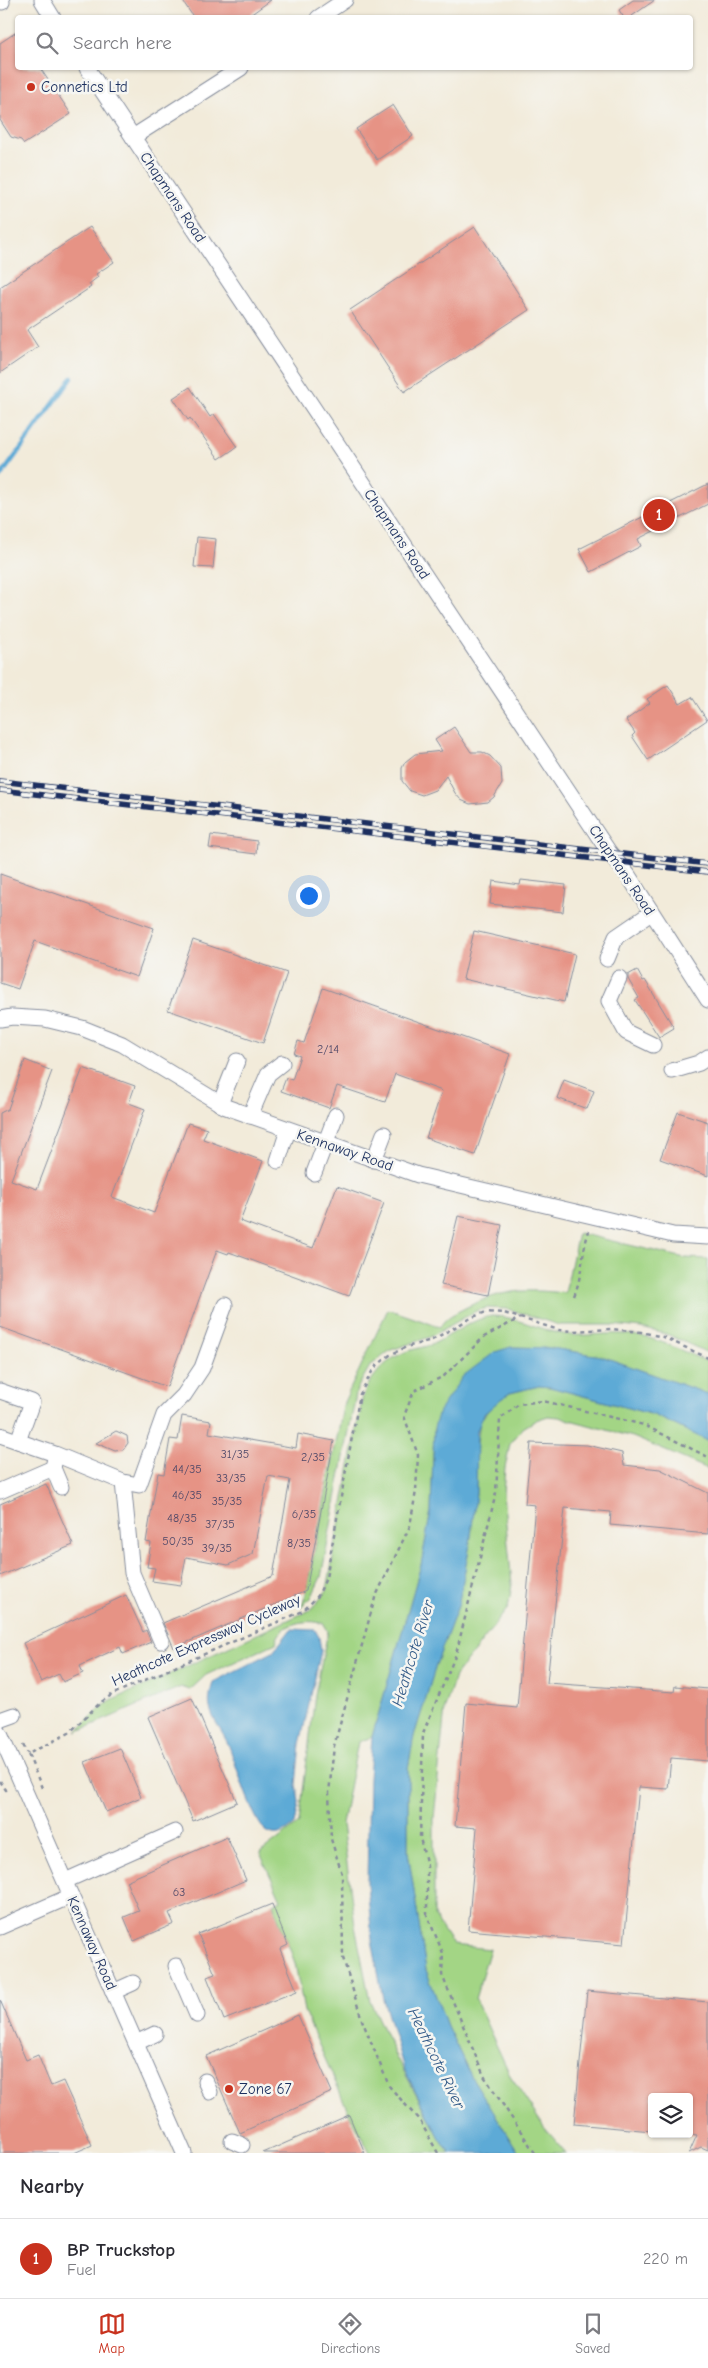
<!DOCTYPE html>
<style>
body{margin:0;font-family:"Comic Neue",sans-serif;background:#f2f2f3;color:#2b2b33}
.controls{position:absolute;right:15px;bottom:15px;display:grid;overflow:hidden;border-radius:5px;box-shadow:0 1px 4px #0004}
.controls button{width:45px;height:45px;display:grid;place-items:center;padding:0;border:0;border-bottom:1px solid #e1e1e2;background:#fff;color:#2b2b33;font:25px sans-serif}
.you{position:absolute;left:308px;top:895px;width:18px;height:18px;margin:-12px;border:4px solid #fff;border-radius:50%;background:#1a73e8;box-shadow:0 0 0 8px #1a73e833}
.badge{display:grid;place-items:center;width:32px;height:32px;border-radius:50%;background:#c8321e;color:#fff;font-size:16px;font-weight:700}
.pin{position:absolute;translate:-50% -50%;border:2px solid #fff;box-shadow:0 1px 5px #0006}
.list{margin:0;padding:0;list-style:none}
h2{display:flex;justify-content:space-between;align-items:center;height:65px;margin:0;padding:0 20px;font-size:21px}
h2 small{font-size:16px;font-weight:400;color:#7c7c81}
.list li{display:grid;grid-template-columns:32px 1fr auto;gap:15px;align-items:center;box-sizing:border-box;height:80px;padding:0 20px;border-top:1px solid #e1e1e2}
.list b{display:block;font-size:19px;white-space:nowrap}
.list p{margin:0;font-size:16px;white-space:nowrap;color:#7c7c81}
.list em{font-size:16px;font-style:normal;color:#7c7c81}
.icon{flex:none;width:28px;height:28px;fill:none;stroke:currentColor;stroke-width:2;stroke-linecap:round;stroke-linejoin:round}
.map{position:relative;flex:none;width:708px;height:2153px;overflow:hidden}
.search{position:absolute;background:#fff;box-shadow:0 1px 4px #0004;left:15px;right:15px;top:15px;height:55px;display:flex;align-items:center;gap:12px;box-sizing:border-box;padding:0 18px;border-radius:5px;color:#7c7c81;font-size:19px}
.sheet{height:145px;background:#fff}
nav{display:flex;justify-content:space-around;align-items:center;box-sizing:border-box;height:70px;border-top:1px solid #e1e1e2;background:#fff;font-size:14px;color:#7c7c81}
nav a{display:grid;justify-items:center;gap:2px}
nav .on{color:#c8321e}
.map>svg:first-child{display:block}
.green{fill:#a3d585;stroke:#5f8272}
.water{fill:#5daad6;stroke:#3c6c9a}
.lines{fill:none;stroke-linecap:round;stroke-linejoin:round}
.stream{stroke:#5daad6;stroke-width:4.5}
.building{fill:#e69385}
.minor-casing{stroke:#868d9c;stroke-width:17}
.path{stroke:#868d9c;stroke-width:2.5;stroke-dasharray:4 4;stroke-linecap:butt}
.minor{stroke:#fff;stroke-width:15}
.rail-casing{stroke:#1b2f5e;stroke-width:5.5}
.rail{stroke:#f6f6f2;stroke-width:4;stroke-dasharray:11;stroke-linecap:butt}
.poi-dot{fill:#c8321e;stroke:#f6f6f2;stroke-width:2}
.labels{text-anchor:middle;stroke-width:5;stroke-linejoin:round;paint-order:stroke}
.number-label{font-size:12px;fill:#4e4868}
.poi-label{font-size:15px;fill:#1b2f5e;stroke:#f6f6f2;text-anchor:start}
.street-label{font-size:15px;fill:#1b2f5e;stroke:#f6f6f2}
.water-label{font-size:16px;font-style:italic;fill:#325a88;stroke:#f6f6f2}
</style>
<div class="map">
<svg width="708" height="2153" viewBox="0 0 708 2153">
<rect width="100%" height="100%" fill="#f6f6f2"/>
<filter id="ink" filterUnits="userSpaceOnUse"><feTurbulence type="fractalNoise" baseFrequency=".02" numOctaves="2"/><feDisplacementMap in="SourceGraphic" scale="10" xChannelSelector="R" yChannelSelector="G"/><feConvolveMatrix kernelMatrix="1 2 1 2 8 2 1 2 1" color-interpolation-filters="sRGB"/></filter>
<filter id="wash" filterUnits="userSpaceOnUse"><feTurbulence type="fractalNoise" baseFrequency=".0096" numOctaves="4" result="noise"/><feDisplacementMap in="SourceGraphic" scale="20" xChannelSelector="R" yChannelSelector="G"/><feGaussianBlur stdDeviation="1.12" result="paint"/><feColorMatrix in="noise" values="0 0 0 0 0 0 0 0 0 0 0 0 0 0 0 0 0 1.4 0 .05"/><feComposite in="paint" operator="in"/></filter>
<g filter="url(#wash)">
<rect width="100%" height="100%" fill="#f2ebda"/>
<!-- green -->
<g class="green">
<path d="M 578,1233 L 685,1258 L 708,1259 L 708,1353 L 669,1335 L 642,1328 L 611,1325 L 559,1325 L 508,1309 L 486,1308 L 476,1311 L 430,1337 L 391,1350 L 370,1366 L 357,1389 L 321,1577 L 311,1598 L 299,1608 L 305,1598 L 344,1402 L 388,1309 L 440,1327 C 446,1316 456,1313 467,1307 C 504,1289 524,1289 565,1293 Z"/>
<path d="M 492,1316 C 516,1316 539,1330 563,1334 C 585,1338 609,1331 632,1335 C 660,1338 683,1352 708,1362 L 708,1394 L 601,1356 L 551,1348 L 511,1347 L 434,1428 L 431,1511 L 421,1565 L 372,1737 L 358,1742 L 342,1824 L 355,1926 L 370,2001 L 394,2053 L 440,2138 L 450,2153 L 370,2153 L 349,2113 L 304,2011 L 295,1963 L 273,1904 L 281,1900 L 260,1853 L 299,1823 L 315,1695 L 328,1631 L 324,1624 C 307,1618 279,1623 276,1643 L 206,1675 L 190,1690 L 181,1687 L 76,1732 L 101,1707 L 113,1700 L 312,1609 L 327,1590 L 363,1395 C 374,1372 390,1355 415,1349 C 423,1347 430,1346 437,1342 C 455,1333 472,1319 492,1316 Z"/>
<path d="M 539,1386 L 550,1387 L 654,1415 L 708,1441 L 708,1469 L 633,1437 L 559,1417 L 548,1416 L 536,1420 L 523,1428 L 510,1444 L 505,1468 L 503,1494 L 512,1584 L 508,1608 L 455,1676 L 445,1708 L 434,1818 L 434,1916 L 453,1945 L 490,1949 L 475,1999 L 512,2079 L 544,2127 L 566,2153 L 519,2153 L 471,2076 L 447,2026 L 426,1970 L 408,1852 L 408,1768 L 414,1736 L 437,1662 L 458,1606 L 470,1544 L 476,1493 L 476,1450 L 480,1421 L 493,1404 L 510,1393 Z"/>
</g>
<!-- water -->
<g class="water">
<path d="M 511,1347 L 551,1348 L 601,1356 L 708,1394 L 708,1441 L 654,1415 L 550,1387 L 539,1386 L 510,1393 L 501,1399 L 484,1414 L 477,1431 L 476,1493 L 470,1544 L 458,1606 L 437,1662 L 414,1736 L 408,1768 L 408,1852 L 426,1970 L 447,2026 L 471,2076 L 519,2153 L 450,2153 L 440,2138 L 404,2069 L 383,1999 L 372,1940 L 367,1884 L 369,1779 L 372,1737 L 421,1565 L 431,1511 L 434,1428 L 439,1411 L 463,1376 L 495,1352 Z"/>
<path d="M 291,1629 L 315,1630 L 319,1637 L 321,1651 L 300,1744 L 296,1785 L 299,1802 L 295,1824 C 286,1832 276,1839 265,1830 C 253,1821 235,1762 229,1746 C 224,1734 213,1721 210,1708 C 208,1700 211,1690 213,1682 L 273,1652 Z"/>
</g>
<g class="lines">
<!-- stream -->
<path class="stream" d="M 0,477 L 72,378"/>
</g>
<g id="blocks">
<!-- building -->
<g class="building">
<path d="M 182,0 L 271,0 L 246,18 L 194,18 Z"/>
<path d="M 633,0 L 655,0 L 629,18 L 624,18 L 619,10 Z"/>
<path d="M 18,31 L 18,68 L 40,68 L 71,114 L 24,144 L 21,140 L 11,137 L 0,120 L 0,43 Z"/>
<path d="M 393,105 L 413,136 L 377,160 L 356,129 Z"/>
<path d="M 90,227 L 114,262 L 96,274 L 98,277 L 89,284 L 91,287 L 27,330 L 38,347 L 0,373 L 0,287 Z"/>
<path d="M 475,227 L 529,310 L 404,392 L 350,310 Z"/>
<path d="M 190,387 L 210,417 L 214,414 L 237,447 L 219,459 L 190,418 L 188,420 L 173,398 Z"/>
<path d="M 708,484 L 708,504 L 638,539 L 641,546 L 591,572 L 579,549 Z"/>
<path d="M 197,537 L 216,539 L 213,568 L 194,567 Z"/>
<path d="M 668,685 L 680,704 L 692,697 L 707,720 L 648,760 L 632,736 L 635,733 L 626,720 L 650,703 L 647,699 Z"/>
<path d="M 454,727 L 471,752 L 482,752 L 490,756 L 501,768 L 502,784 L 494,797 L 488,802 L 470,804 L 461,800 L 455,793 L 446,776 L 435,790 L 422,795 L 410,791 L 402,781 L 402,768 L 405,762 L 415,754 L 442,751 L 435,740 Z"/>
<path d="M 211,835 L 257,841 L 256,854 L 209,848 Z"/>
<path d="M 0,874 L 154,928 L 137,977 L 35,941 L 18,989 L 0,983 Z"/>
<path d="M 521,880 L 566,885 L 563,912 L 490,904 L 493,881 L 520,885 Z"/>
<path d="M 474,931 L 575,954 L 564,1002 L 463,979 Z"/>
<path d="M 193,940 L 287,973 L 263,1043 L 168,1010 Z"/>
<path d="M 637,970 L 643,981 L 645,980 L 674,1028 L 659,1037 L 635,1000 L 639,998 L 628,979 L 628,975 Z"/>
<path d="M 323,988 L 510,1054 L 475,1155 L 426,1138 L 442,1091 L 395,1074 L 385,1102 L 337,1086 L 329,1108 L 281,1091 L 286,1078 L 292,1080 L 300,1056 L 294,1054 L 298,1041 L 304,1043 Z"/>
<path d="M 25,1060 L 52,1071 L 11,1180 L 37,1189 L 83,1068 L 121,1081 L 135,1086 L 129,1103 L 145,1109 L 112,1197 L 154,1213 L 188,1123 L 207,1129 L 203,1139 L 263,1161 L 240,1221 L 313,1248 L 337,1186 L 384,1203 L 349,1296 L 229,1252 L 228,1254 L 217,1250 L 167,1387 L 0,1327 L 0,1113 L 8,1109 Z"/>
<path d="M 564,1080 L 594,1091 L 587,1109 L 557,1098 Z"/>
<path d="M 678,1112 L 708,1122 L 708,1176 L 660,1159 Z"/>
<path d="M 458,1216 L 502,1225 L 488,1295 L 441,1285 Z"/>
<path d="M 182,1416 L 211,1421 L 209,1433 L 296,1448 L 298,1434 L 334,1441 L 306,1591 L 174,1648 L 163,1623 L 273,1576 L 290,1480 L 268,1476 L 253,1554 L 228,1565 L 186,1557 L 181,1585 L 152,1581 L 155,1568 L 147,1567 L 151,1543 L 146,1542 L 158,1473 L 164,1474 L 170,1439 L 178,1440 Z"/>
<path d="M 116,1431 L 127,1436 L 128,1443 L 123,1450 L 115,1451 L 96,1443 Z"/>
<path d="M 531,1443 L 587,1445 L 622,1453 L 624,1465 L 660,1469 L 708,1493 L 708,1534 L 610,1525 L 611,1512 L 565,1508 L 547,1683 L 674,1692 L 675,1686 L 708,1689 L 708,1761 L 671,1758 L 668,1789 L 639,1787 L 624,1944 L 468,1930 L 477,1828 L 455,1826 L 466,1703 L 517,1708 L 535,1505 L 525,1504 Z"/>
<path d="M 46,1484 L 73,1545 L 0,1576 L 0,1504 Z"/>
<path d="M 126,1595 L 143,1632 L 146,1630 L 151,1642 L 123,1654 L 120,1647 L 80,1666 L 83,1673 L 63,1682 L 59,1674 L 41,1682 L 23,1643 Z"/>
<path d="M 192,1698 L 237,1802 L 193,1821 L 148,1717 Z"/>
<path d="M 120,1748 L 141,1797 L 106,1812 L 85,1762 Z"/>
<path d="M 227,1837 L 246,1880 L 169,1913 L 174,1924 L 134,1941 L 124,1917 L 139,1911 L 126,1881 Z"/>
<path d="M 272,1904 L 288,1945 L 280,1949 L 297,1991 L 224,2020 L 207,1977 L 215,1974 L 198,1934 Z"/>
<path d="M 587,1991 L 708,2002 L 708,2150 L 701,2147 L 689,2153 L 697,2135 L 689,2134 L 689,2097 L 652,2097 L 652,2131 L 574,2124 Z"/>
<path d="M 0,2000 L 26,2060 L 38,2055 L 51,2086 L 63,2081 L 92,2145 L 74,2153 L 0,2153 Z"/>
<path d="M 298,2015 L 332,2092 L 240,2133 L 206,2056 Z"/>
<path d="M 349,2115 L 365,2153 L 263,2153 Z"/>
</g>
</g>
</g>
<g filter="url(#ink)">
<use href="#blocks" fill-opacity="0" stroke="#868d9c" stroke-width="1"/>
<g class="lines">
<defs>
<g id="minor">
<path d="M 1,0 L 2,2"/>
<path d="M 42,0 L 53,18"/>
<path d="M 318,18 L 345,0"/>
<path d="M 87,68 L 609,852 L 628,875 L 708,1000"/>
<path d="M 133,137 L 241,68"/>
<path d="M 607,959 L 616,937 L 651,913"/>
<path d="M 619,978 L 609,1001 L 626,1032 L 653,1045"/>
<path d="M 0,1019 L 12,1017 L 45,1019 L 82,1028 L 122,1044 L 226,1107 L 418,1175 L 673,1235 L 708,1237"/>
<path d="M 672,1071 L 699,1063 L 708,1057"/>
<path d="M 220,1104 L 237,1061"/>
<path d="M 250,1116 L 268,1074 L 282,1063"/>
<path d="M 374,1160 L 384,1134"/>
<path d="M 278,1161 L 288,1130"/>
<path d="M 314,1173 L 336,1115"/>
<path d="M 0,1391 L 32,1402 L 18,1441"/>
<path d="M 0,1435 L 55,1454 L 123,1482 L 139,1485 L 164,1415 L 184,1395 L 202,1368 L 225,1305"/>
<path d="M 55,1458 L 53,1468 L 61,1487"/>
<path d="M 123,1482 L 132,1573 L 161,1641"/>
<path d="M 0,1491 L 53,1468"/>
<path d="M 0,1720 L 14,1715"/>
<path d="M 0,1734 L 184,2153"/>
<path d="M 65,1881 L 175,1832"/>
<path d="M 0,1927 L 71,1896"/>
<path d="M 176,1966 L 197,2015"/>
<path d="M 113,1992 L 133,1983"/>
<path d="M 136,2043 L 155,2034"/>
<path d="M 205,2081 L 210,2092"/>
<path d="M 232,2141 L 242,2145"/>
</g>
</defs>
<!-- minor casing -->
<use href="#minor" class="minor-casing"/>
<!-- path -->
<g class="path">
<path d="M 574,1296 C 583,1274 581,1254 589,1231"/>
<path d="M 23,1745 L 28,1754"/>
<path d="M 0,1781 L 6,1790 L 9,1789"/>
<path d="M 42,1788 L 28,1754 L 69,1733 L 100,1703 L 113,1694 L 303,1611 L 318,1596 L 326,1578 L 360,1394 L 374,1368 L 390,1355 L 406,1347 L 432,1340 L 473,1317 L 486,1312 L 504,1313 L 559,1330 L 572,1331 L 611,1329 L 641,1332 L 663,1337 L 708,1358"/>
<path d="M 438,2153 L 420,2121 L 389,2086 L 362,2020 L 343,1958 L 342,1874 L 331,1839 L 329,1793 L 334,1746 L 375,1598 L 410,1526 L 416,1491 L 418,1455 L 404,1416 L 414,1391 L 444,1376 L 484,1337 L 520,1318"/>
<path d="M 535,2153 L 484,2076 L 442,1975 L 443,1953 L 427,1915 L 427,1866 L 420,1838 L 423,1733 L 456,1654 L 496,1493 L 500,1419 L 519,1404 L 543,1401 L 644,1425 L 708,1457"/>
</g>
<!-- minor -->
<use href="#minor" class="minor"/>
<defs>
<g id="rail">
<path d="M 0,781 L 708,864"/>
<path d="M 0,790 L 708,872"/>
</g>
</defs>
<!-- rail casing -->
<use href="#rail" class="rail-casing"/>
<!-- rail -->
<use href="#rail" class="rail"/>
</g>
</g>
<!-- markers -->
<g class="poi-dot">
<circle cx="31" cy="87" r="5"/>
<circle cx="229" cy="2089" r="5"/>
</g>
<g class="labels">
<!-- number labels -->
<g class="number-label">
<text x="328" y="1053">2/14</text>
<text x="235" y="1458">31/35</text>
<text x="313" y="1461">2/35</text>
<text x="187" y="1473">44/35</text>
<text x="231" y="1482">33/35</text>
<text x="187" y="1499">46/35</text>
<text x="227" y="1505">35/35</text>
<text x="304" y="1518">6/35</text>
<text x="182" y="1522">48/35</text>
<text x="220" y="1528">37/35</text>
<text x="178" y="1545">50/35</text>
<text x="299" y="1547">8/35</text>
<text x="217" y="1552">39/35</text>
<text x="179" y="1896">63</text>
</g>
<!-- poi labels -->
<g class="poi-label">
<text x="41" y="92">Connetics Ltd</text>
<text x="239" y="2094">Zone 67</text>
</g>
<!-- street labels -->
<g class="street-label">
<text transform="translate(173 197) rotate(56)" y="5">Chapmans Road</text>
<text transform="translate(397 534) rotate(56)" y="5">Chapmans Road</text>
<text transform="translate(622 870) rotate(56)" y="5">Chapmans Road</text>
<text transform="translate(345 1150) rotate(19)" y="5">Kennaway Road</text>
<text transform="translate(206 1640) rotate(-24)" y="5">Heathcote Expressway Cycleway</text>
<text transform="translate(92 1943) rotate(66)" y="5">Kennaway Road</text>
</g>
<!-- water labels -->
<g class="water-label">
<text transform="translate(412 1653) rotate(-73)" y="6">Heathcote River</text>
<text transform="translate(437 2058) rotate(64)" y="6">Heathcote River</text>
</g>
</g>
</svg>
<div class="controls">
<button><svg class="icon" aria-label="layers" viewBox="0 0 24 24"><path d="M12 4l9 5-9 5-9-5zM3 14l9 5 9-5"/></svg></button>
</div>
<div class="you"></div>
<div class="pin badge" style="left:659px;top:515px">1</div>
<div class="search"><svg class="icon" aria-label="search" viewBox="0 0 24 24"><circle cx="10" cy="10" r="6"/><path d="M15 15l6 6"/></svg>Search here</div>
</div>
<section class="sheet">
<h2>Nearby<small></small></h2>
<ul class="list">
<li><span class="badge">1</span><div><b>BP Truckstop</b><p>Fuel</p></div><em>220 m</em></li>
</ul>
</section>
<nav>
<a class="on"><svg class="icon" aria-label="map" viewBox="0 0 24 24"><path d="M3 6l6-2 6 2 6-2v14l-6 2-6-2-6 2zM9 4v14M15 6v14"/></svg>Map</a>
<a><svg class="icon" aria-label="directions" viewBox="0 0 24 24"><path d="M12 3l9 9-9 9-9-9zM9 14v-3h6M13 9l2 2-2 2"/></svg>Directions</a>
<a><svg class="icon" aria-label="saved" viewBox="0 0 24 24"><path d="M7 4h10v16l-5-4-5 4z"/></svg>Saved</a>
</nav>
